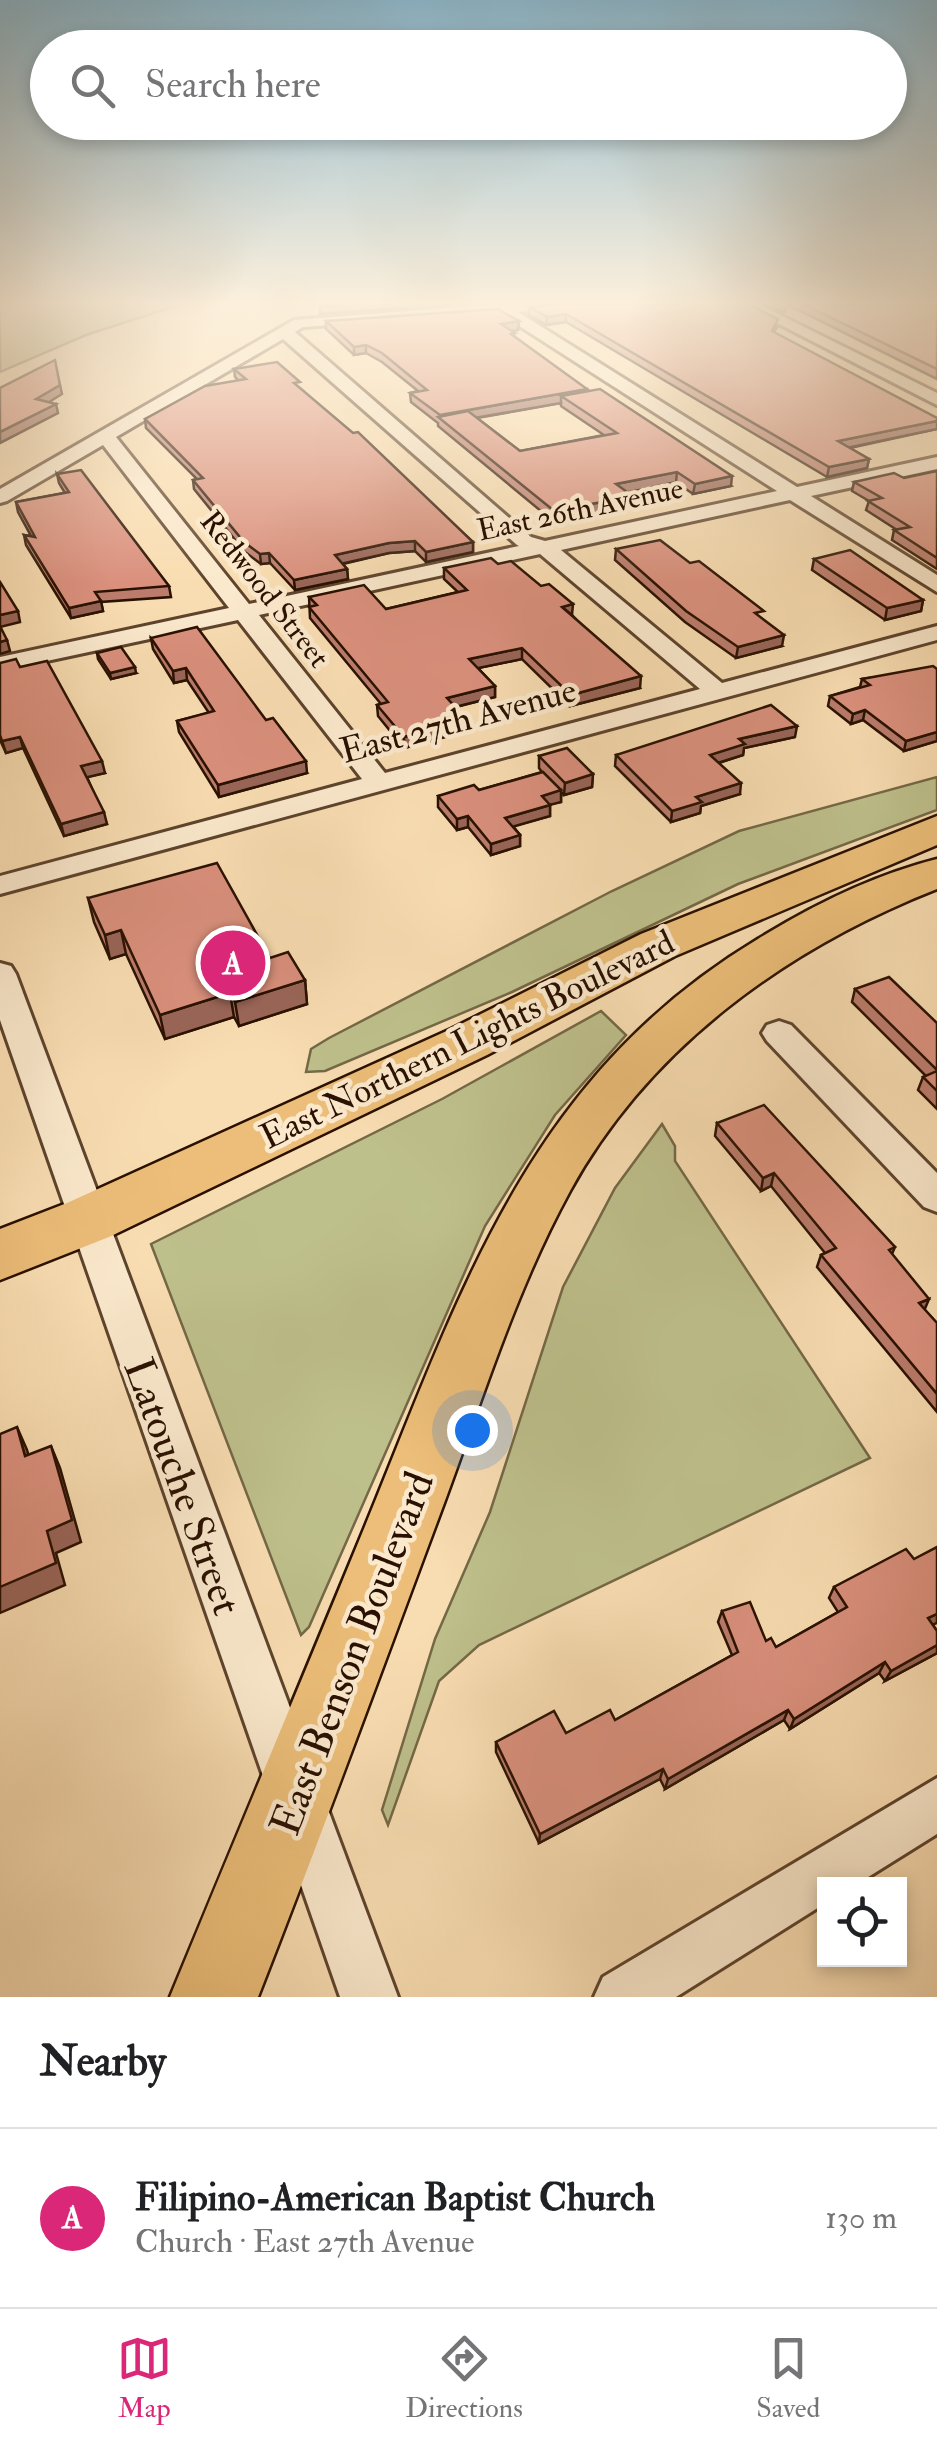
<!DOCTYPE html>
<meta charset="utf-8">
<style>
body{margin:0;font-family:"IM FELL Double Pica",serif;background:#f6f6f6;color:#202124}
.controls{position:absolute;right:30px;bottom:30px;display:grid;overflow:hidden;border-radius:0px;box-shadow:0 5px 15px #0003}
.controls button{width:90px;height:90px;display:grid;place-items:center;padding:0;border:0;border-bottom:2px solid #e0e0e0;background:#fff;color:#202124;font:50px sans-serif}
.you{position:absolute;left:472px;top:1430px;width:35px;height:35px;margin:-25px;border:8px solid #fff;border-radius:50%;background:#1a73e8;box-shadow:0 0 0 15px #1a73e833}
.badge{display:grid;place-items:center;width:65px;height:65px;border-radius:50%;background:#db2777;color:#fff;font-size:32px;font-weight:700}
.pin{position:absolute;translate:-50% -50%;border:5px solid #fff;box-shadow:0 2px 10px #0006}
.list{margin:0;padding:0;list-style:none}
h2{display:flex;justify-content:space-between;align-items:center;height:130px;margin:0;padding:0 40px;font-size:42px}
h2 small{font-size:32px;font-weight:400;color:#757577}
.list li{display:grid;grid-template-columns:65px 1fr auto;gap:30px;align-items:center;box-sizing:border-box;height:180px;padding:0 40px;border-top:2px solid #e0e0e0}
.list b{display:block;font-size:38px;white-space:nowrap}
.list p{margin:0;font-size:32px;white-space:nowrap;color:#757577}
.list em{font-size:32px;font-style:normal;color:#757577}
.icon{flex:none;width:55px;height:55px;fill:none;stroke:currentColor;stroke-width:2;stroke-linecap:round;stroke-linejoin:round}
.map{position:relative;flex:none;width:937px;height:1997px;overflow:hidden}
.search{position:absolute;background:#fff;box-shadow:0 5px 15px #0003;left:30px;right:30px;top:30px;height:110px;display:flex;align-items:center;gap:25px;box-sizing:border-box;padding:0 35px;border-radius:55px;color:#757577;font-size:38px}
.sheet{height:310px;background:#fff}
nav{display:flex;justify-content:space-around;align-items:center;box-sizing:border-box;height:140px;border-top:2px solid #e0e0e0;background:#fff;font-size:28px;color:#757577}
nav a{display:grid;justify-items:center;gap:5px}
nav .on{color:#db2777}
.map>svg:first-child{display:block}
.green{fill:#bec08c;stroke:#746846;stroke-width:2.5}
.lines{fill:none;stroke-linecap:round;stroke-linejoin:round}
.street-casing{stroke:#5d432c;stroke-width:6}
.primary-casing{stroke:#291000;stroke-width:5}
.street{fill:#fbe9cd;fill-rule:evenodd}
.primary{fill:#ecbe79;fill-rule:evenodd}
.wall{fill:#bb7c6c;stroke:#291000;stroke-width:2.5;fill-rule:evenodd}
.shaded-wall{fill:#996558;stroke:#291000;stroke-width:2.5}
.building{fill:#da907d;stroke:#291000;stroke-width:2.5}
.labels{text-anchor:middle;stroke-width:9;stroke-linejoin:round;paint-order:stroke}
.far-street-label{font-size:30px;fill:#291000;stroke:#fbe9cd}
.street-label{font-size:35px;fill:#291000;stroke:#fbe9cd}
.near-street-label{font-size:42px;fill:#291000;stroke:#fbe9cd}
</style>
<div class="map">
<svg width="937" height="1997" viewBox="0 0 937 1997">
<rect width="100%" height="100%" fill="#f9ddb2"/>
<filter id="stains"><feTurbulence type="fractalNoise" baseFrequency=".002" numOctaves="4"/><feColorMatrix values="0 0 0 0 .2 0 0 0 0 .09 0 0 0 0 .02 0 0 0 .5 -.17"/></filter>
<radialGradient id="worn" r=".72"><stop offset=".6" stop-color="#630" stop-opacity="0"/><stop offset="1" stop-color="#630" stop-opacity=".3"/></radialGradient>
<!-- green -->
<g class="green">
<path d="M 0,304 L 182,304 L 86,335 L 0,372 Z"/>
<path d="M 937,777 L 937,810 L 738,884 L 512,992 L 325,1071 L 306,1072 L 311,1049 L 329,1038 L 612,891 L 739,831 Z"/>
<path d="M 601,1011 L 626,1035 L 555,1115 L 485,1226 L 309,1627 L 301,1635 L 151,1244 L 442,1099 Z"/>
<path d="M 662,1124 L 675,1146 L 675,1161 L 870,1458 L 479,1645 L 439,1681 L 388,1825 L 382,1810 L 435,1639 L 490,1512 L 563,1287 L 615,1188 Z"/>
</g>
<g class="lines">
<defs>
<g id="street">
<path d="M 496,304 L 566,304 L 559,308 L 518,312 L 797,487 L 937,457 L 937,469 L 811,496 L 937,575 L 937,592 L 790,500 L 561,550 L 722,683 L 937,626 L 937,640 L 0,894 L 0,876 L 362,779 L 238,620 L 0,671 L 0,657 L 229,608 L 103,445 L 7,501 L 0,503 L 0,489 L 294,320 ZM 499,313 L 777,491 L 545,541 L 531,537 L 295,332 L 303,327 ZM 283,339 L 517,545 L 519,546 L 249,604 L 116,437 ZM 540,554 L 700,689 L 385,773 L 259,615 Z"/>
<path d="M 740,304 L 758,304 L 937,393 L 937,405 Z"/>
<path d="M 0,963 L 11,966 L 16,974 L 398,1997 L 340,1997 L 0,1020 Z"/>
<path d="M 779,1021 L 791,1025 L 937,1173 L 937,1212 L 924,1207 L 767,1041 L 762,1033 L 767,1025 Z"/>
<path d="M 937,1778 L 937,1834 L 857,1884 L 824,1884 L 824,1904 L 676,1997 L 594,1997 L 603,1977 Z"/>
</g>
<g id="primary">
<path d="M 937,816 L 937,845 L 675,956 L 487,1055 L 109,1237 L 0,1280 L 0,1229 L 67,1203 L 451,1029 L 641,934 Z"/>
<path d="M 937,859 L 937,889 C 787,948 649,1047 570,1191 C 513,1295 479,1411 437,1522 C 378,1680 320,1839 258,1997 L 170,1997 C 233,1843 298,1690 361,1536 C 459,1298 524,1080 758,939 C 813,905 874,875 937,859 Z"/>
</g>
</defs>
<!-- street casing -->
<use href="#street" class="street-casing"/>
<!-- primary casing -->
<use href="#primary" class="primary-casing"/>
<!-- street -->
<use href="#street" class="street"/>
<!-- primary -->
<use href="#primary" class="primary"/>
</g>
<!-- wall -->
<g class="wall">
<path d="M 765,304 L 937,304 L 937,379 L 788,305 L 784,313 Z"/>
<path d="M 530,307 L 777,327 L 774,332 L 937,429 L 850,448 L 869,459 L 867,468 L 827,477 L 566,322 L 546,325 L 529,315 Z"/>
<path d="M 326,321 L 519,321 L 518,330 L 511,331 L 515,337 L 587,391 L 731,486 L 693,494 L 676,482 L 627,492 L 633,508 L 553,521 L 438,426 L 438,423 L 411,402 L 410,393 L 418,391 L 382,362 L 366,353 L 354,355 L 326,329 ZM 561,403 L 561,406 L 604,435 L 520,451 L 477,418 Z"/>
<path d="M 234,369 L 300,388 L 473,542 L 473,552 L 426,562 L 415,551 L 389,553 L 343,564 L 347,569 L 348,579 L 295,590 L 270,563 L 261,564 L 245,552 L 194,489 L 193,480 L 197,479 L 146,428 L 145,419 L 239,381 L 235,377 Z"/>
<path d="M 937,471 L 937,569 L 892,540 L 894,530 L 897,530 L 866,510 L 869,501 L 852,491 L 854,482 L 904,478 Z"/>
<path d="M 57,474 L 169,586 L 171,597 L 101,602 L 103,611 L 71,618 L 26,545 L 24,535 L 31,536 L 18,512 L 16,502 L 65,493 L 59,483 Z"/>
<path d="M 616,549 L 782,646 L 736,658 L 685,622 L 615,560 Z"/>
<path d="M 814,559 L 923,600 L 921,611 L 885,620 L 812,570 Z"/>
<path d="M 498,564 L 572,615 L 640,688 L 570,706 L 522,659 L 478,668 L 495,686 L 495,697 L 456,707 L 467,731 L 404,748 L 378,716 L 377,705 L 381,704 L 310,618 L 309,597 L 386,609 L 458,592 L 444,579 L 444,568 Z"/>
<path d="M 151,638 L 307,773 L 219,797 L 179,732 L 177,721 L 209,713 L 187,680 L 174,683 L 153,649 Z"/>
<path d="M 97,653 L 136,673 L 111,679 L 98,659 Z"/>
<path d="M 0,663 L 20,667 L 105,773 L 87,777 L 107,824 L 64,836 L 23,748 L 6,753 L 0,740 Z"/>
<path d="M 937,669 L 937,741 L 904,751 L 863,720 L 851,724 L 828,706 L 830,696 L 860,687 L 862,679 Z"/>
<path d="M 795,737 L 744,748 L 743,755 L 719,763 L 740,794 L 701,806 L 700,813 L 671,822 L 615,766 L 616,755 Z"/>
<path d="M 539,756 L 593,774 L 592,787 L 564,795 L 561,792 L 561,802 L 550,804 L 550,816 L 513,826 L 520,835 L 520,846 L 491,855 L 468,827 L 457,830 L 438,807 L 438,796 L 479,790 L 542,772 L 539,768 Z"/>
<path d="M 88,898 L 270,958 L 305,980 L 307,1004 L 239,1026 L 234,1017 L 165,1039 L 126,954 L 110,959 L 94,922 Z"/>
<path d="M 855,989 L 937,1023 L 937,1109 L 918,1090 L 923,1077 L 926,1076 L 852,1002 Z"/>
<path d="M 717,1123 L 895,1247 L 892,1254 L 925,1310 L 937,1323 L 937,1412 L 817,1267 L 821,1255 L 825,1253 L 771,1186 L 761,1191 L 715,1136 Z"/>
<path d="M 834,1587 L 933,1625 L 937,1631 L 937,1653 L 885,1681 L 879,1673 L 790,1729 L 784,1720 L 665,1789 L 660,1779 L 539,1843 L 496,1752 L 496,1742 L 566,1733 L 615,1720 L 732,1655 L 718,1622 L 722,1611 L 776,1647 L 838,1612 L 829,1598 Z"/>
</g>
<!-- shaded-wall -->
<g class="shaded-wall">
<path d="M 352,304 L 454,304 L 320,314 L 320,306 Z"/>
<path d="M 566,314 L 566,322 L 546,325 L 547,317 Z"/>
<path d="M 519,321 L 518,330 L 501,333 L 501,324 Z"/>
<path d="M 366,345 L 366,353 L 354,355 L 354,347 Z"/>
<path d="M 60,385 L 62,394 L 38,409 L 36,399 Z"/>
<path d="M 587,389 L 586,398 L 561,396 L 561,403 L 446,423 L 440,415 Z"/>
<path d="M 56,404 L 58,413 L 0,443 L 0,432 Z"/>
<path d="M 937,421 L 937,429 L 837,450 L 838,441 Z"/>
<path d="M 869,459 L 867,468 L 827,477 L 829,467 Z"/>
<path d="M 677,472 L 676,482 L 616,495 L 616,484 Z"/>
<path d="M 732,476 L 731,486 L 693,494 L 695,484 Z"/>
<path d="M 634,497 L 633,508 L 553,521 L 553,510 Z"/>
<path d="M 415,541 L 415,551 L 389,553 L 336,565 L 335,555 L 389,543 Z"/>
<path d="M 473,542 L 473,552 L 426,562 L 426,552 Z"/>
<path d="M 269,553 L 270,563 L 261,564 L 260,554 Z"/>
<path d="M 347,569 L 348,579 L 295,590 L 294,580 Z"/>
<path d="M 923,600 L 921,611 L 885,620 L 887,608 Z"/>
<path d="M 101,601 L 103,611 L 71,618 L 69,608 Z"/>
<path d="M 573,604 L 572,615 L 562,607 Z"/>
<path d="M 18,611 L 20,622 L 0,627 L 0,615 Z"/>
<path d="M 784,635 L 782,646 L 736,658 L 738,647 Z"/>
<path d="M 7,640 L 10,651 L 0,654 L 0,642 Z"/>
<path d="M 522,648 L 522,659 L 469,670 L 469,659 Z"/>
<path d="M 135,667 L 136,673 L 111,679 L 110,673 Z"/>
<path d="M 186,668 L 187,680 L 174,683 L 173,671 Z"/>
<path d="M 641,676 L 640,688 L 570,706 L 571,695 Z"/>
<path d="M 495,686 L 495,697 L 447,709 L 447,698 Z"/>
<path d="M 865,710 L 863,720 L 851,724 L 853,714 Z"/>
<path d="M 467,720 L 467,731 L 404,748 L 404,737 Z"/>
<path d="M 797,726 L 795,737 L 744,748 L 743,755 L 708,766 L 710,755 L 739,739 Z"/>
<path d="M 937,732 L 937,741 L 904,751 L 906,741 Z"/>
<path d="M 20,737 L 23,748 L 6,753 L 2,741 Z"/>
<path d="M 102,761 L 105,773 L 84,778 L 81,766 Z"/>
<path d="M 306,761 L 307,773 L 219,797 L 218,785 Z"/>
<path d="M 593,774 L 592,787 L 564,795 L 565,783 Z"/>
<path d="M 741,783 L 740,794 L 701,806 L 700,813 L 671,822 L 672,811 L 696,797 Z"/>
<path d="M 561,790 L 561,802 L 542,807 L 542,796 Z"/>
<path d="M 550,805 L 550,816 L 505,829 L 505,818 Z"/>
<path d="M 104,812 L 107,824 L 64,836 L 61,824 Z"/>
<path d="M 468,816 L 468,827 L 457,830 L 457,819 Z"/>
<path d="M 520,835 L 520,846 L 491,855 L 491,844 Z"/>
<path d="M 121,930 L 126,954 L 110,959 L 105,935 Z"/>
<path d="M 305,980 L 307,1004 L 239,1026 L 235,1002 Z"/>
<path d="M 230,993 L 234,1017 L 165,1039 L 160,1015 Z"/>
<path d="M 774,1173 L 771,1186 L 761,1191 L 763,1178 Z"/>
<path d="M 929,1299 L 924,1311 L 919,1303 Z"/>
<path d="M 17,1427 L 27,1450 L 35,1479 L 25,1456 Z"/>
<path d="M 51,1446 L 60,1468 L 81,1542 L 56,1553 L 65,1585 L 0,1613 L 0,1587 L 47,1531 Z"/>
<path d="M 937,1614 L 937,1623 L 922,1629 L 928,1618 Z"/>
<path d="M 937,1645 L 937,1653 L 885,1681 L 891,1671 Z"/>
<path d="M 885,1662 L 879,1673 L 790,1729 L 794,1719 Z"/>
<path d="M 788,1710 L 784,1720 L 665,1789 L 668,1779 Z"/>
<path d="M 663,1769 L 660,1779 L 539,1843 L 540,1834 Z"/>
</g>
<!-- building -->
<g class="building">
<path d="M 319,304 L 352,304 L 320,306 Z"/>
<path d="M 558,304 L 748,304 L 778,319 L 772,331 L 937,418 L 937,421 L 838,441 L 869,459 L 829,467 L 566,314 L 547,317 L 530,307 Z"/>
<path d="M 803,304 L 937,304 L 937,369 Z"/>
<path d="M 498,309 L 519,321 L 501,324 L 515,333 L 511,334 L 587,389 L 440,415 L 410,393 L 427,390 L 382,353 L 366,345 L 354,347 L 326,321 Z"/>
<path d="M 55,360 L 60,385 L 36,399 L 56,404 L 0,432 L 0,388 Z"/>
<path d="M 277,362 L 300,382 L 294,383 L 353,433 L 358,432 L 473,542 L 426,552 L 415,541 L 389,543 L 335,555 L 347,569 L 294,580 L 269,553 L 260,554 L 244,542 L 193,480 L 203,478 L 145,419 L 205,386 L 246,379 L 234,369 Z"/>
<path d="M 600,389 L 732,476 L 695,484 L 677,472 L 616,484 L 634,497 L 553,510 L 438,417 L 468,411 L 520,451 L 617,433 L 561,396 Z"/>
<path d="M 81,470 L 169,586 L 95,592 L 101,601 L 69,608 L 24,535 L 35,537 L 16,502 L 69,492 L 57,474 Z"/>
<path d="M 937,471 L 937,558 L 894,530 L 910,527 L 868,501 L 882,498 L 854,482 L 894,473 L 904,478 Z"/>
<path d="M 660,540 L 690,563 L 699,561 L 764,611 L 755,613 L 784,635 L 738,647 L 686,611 L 616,549 Z"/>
<path d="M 850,550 L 923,600 L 887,608 L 814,559 Z"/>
<path d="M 491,558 L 498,564 L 511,561 L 541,586 L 549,584 L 573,604 L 562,607 L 641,676 L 571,695 L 522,648 L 469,659 L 495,686 L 447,698 L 467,720 L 404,737 L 377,705 L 388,702 L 309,607 L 317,605 L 309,597 L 364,585 L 386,609 L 467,590 L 444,568 Z"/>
<path d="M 0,582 L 18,611 L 0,615 Z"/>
<path d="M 0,626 L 7,640 L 0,642 Z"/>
<path d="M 197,627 L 266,720 L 273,718 L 306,761 L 218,785 L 177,721 L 214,711 L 186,668 L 173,671 L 151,638 Z"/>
<path d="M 121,647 L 135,667 L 110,673 L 97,653 Z"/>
<path d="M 16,659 L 20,667 L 47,661 L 102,761 L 81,766 L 104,812 L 61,824 L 20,737 L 2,741 L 0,735 L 0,663 Z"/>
<path d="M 933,666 L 937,669 L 937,732 L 906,741 L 865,710 L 853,714 L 830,696 L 870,685 L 862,679 Z"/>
<path d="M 771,705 L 797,726 L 739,739 L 745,744 L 710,755 L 741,783 L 696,797 L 702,802 L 672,811 L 616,755 Z"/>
<path d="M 567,748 L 593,774 L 565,783 L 539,756 Z"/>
<path d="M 543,772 L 561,790 L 542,796 L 550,805 L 505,818 L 520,835 L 491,844 L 468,816 L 457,819 L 438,796 L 474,785 L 479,790 Z"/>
<path d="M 217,863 L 270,958 L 288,952 L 305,980 L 235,1002 L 230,993 L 160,1015 L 121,930 L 105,935 L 88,898 Z"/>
<path d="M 889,977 L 937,1023 L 937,1070 L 855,989 Z"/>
<path d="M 937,1071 L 937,1091 L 923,1077 Z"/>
<path d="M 764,1105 L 895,1247 L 889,1250 L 929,1299 L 919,1303 L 937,1323 L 937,1394 L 821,1255 L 836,1248 L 774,1173 L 763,1178 L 717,1123 Z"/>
<path d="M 17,1427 L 25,1456 L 51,1446 L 72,1520 L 47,1531 L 56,1563 L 0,1587 L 0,1434 Z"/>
<path d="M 937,1547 L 937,1614 L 928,1618 L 937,1631 L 937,1645 L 891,1671 L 885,1662 L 794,1719 L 788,1710 L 668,1779 L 663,1769 L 540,1834 L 496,1742 L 554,1711 L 566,1733 L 610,1710 L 615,1720 L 738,1652 L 722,1611 L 750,1602 L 766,1641 L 771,1638 L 776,1647 L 847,1607 L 834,1587 L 906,1549 L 914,1559 Z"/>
</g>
<!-- sky -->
<linearGradient id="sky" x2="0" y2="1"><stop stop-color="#8bb8ce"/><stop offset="0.52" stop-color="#fcf0dc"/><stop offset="1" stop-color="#fcf0dc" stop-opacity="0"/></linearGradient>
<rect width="937" height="583" fill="url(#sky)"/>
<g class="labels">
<!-- far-street labels -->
<g class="far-street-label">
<text transform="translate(580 509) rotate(-12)" y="10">East 26th Avenue</text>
<text transform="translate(265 589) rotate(52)" y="10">Redwood Street</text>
</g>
<!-- street labels -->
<g class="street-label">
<text transform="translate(458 720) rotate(-15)" y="12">East 27th Avenue</text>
<text transform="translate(467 1039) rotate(-26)" y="12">East Northern Lights Boulevard</text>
</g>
<!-- near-street labels -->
<g class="near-street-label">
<text transform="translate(184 1486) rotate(70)" y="15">Latouche Street</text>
<text transform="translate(351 1653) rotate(-69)" y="15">East Benson Boulevard</text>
</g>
</g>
<rect width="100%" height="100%" filter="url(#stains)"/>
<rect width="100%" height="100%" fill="url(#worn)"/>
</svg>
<div class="controls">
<button><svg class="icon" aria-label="locate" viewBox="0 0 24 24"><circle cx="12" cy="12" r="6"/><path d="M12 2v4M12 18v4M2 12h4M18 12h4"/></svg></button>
</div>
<div class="you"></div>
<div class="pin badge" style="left:233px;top:963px">A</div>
<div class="search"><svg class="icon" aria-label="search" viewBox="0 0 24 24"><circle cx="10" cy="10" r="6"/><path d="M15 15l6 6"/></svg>Search here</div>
</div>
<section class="sheet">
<h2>Nearby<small></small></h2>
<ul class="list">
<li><span class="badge">A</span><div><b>Filipino-American Baptist Church</b><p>Church · East 27th Avenue</p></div><em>130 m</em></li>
</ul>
</section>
<nav>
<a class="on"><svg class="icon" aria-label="map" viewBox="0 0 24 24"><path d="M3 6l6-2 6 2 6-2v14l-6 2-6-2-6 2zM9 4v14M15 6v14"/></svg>Map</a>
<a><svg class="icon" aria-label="directions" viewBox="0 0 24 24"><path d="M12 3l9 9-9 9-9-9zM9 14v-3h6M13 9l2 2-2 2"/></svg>Directions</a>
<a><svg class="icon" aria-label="saved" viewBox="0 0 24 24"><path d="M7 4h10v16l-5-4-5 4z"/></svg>Saved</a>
</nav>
